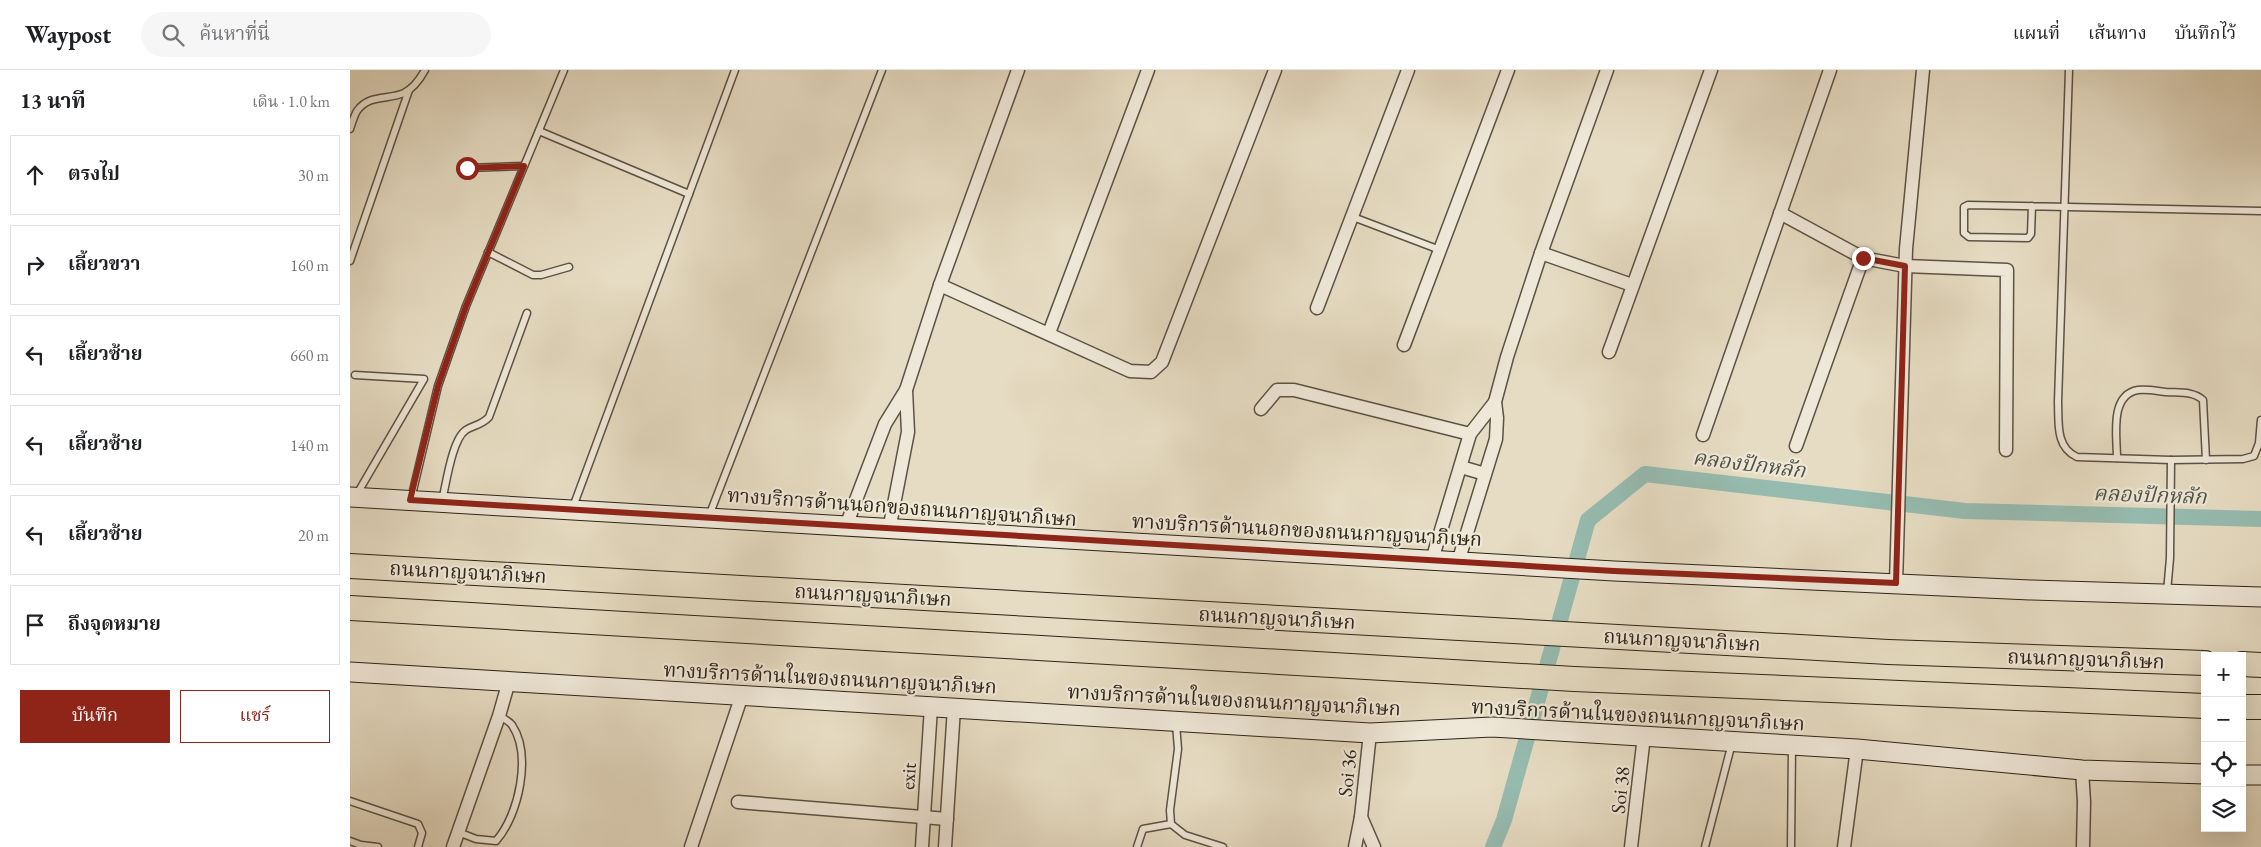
<!DOCTYPE html>
<html lang="th">
<meta charset="utf-8">
<style>
body{margin:0;font-family:"EB Garamond","Noto Serif Thai",serif;background:#f6f6f6;color:#202124}
.controls{position:absolute;right:15px;bottom:15px;display:grid;overflow:hidden;border-radius:0px;box-shadow:0 5px 20px #0002}
.controls button{width:45px;height:45px;display:grid;place-items:center;padding:0;border:0;border-bottom:1px solid #e0e0e0;background:#fff;color:#202124;font:25px sans-serif}
.stop{position:absolute;width:15px;height:15px;margin:-11px;border:4px solid #8f2418;border-radius:50%;background:#fff}
.stop.end{background:#8f2418;border-color:#fff;box-shadow:0 1px 5px #0008}
.list{margin:0;padding:0;list-style:none}
h2{display:flex;justify-content:space-between;align-items:center;height:65px;margin:0;padding:0 20px;font-size:21px}
h2 small{font-size:16px;font-weight:400;color:#757577}
.list li{display:grid;grid-template-columns:32px 1fr auto;gap:15px;align-items:center;box-sizing:border-box;height:80px;margin:0 10px 10px;padding:0 10px;border:1px solid #e0e0e0;border-radius:0px}
.list b{display:block;font-size:19px;white-space:nowrap}
.list em{font-size:16px;font-style:normal;color:#757577}
.actions{display:flex;gap:10px;padding:15px 20px}
.actions a{flex:1;padding:11px 0;border:1px solid #8f2418;border-radius:0px;text-align:center;font-size:18px;color:#8f2418}
.actions .main{background:#8f2418;color:#fff}
.icon{flex:none;width:28px;height:28px;fill:none;stroke:currentColor;stroke-width:2;stroke-linecap:round;stroke-linejoin:round}
.map{position:relative;flex:none;width:1911px;height:777px;overflow:hidden}
header{display:flex;align-items:center;gap:30px;box-sizing:border-box;height:70px;padding:0 25px;background:#fff;border-bottom:1px solid #e0e0e0}
header strong{font-size:24px}
nav{display:flex;gap:28px;margin-inline-start:auto;font-size:18px}
.search{width:350px;height:45px;background:#f6f6f6;display:flex;align-items:center;gap:12px;box-sizing:border-box;padding:0 18px;border-radius:28px;color:#757577;font-size:19px}
main{display:flex}
aside{flex:1;background:#fff}
.map>svg:first-child{display:block}
.lines{fill:none;stroke-linecap:round;stroke-linejoin:round}
.canal{stroke:#96bcb1;stroke-width:16}
.service-casing{stroke:#5c5244;stroke-width:9}
.minor-casing{stroke:#5c5244;stroke-width:15}
.secondary-casing{stroke:#2e2419;stroke-width:21}
.motorway-casing{stroke:#2e2419;stroke-width:26}
.service{stroke:#efe8d8;stroke-width:6}
.minor{stroke:#efe8d8;stroke-width:12}
.secondary{stroke:#efe8d8;stroke-width:19}
.motorway{stroke:#e6dcc3;stroke-width:24}
.route{stroke:#8f2418;stroke-width:6}
.labels{text-anchor:middle;stroke-width:4.5;stroke-linejoin:round;paint-order:stroke}
.street-label{font-size:20px;fill:#2e2419;stroke:#efe8d8}
.water-label{font-size:21px;font-style:italic;fill:#4d5247;stroke:#efe8d8}
</style>
<header>
<strong>Waypost</strong>
<div class="search"><svg class="icon" aria-label="search" viewBox="0 0 24 24"><circle cx="10" cy="10" r="6"/><path d="M15 15l6 6"/></svg>ค้นหาที่นี่</div>
<nav><a>แผนที่</a><a>เส้นทาง</a><a>บันทึกไว้</a></nav>
</header>
<main>
<aside>
<h2>13 นาที<small>เดิน · 1.0 km</small></h2>
<ul class="list">
<li><svg class="icon" aria-label="ahead" viewBox="0 0 24 24"><path d="M12 20V5M6 11l6-6 6 6"/></svg><div><b>ตรงไป</b></div><em>30 m</em></li>
<li><svg class="icon" aria-label="right" viewBox="0 0 24 24"><path d="M7 20v-9h11M14 6l5 5-5 5"/></svg><div><b>เลี้ยวขวา</b></div><em>160 m</em></li>
<li><svg class="icon" aria-label="left" viewBox="0 0 24 24"><path d="M17 20v-9H6M10 6l-5 5 5 5"/></svg><div><b>เลี้ยวซ้าย</b></div><em>660 m</em></li>
<li><svg class="icon" aria-label="left" viewBox="0 0 24 24"><path d="M17 20v-9H6M10 6l-5 5 5 5"/></svg><div><b>เลี้ยวซ้าย</b></div><em>140 m</em></li>
<li><svg class="icon" aria-label="left" viewBox="0 0 24 24"><path d="M17 20v-9H6M10 6l-5 5 5 5"/></svg><div><b>เลี้ยวซ้าย</b></div><em>20 m</em></li>
<li><svg class="icon" aria-label="arrive" viewBox="0 0 24 24"><path d="M6 21V4h12l-3 4 3 4H6"/></svg><div><b>ถึงจุดหมาย</b></div></li>
</ul>
<div class="actions"><a class="main">บันทึก</a><a>แชร์</a></div>
</aside>
<div class="map">
<svg width="1911" height="777" viewBox="0 0 1911 777">
<rect width="100%" height="100%" fill="#e6dcc3"/>
<filter id="stains"><feTurbulence type="fractalNoise" baseFrequency=".004" numOctaves="4"/><feColorMatrix values="0 0 0 0 .2 0 0 0 0 .09 0 0 0 0 .02 0 0 0 .5 -.17"/></filter>
<radialGradient id="worn" r=".72"><stop offset=".6" stop-color="#630" stop-opacity="0"/><stop offset="1" stop-color="#630" stop-opacity=".3"/></radialGradient>
<g class="lines">
<!-- canal -->
<path class="canal" d="M 1143,777 L 1154,750 L 1238,450 L 1295,404 L 1615,441 L 1911,449"/>
<defs>
<g id="service">
<path d="M 1719,0 L 1708,332 C 1709,352 1705,377 1727,387 L 1821,390 L 1893,389 L 1904,386 L 1909,373 L 1911,350"/>
<path d="M 0,59 C 2,53 4,46 7,41 C 19,24 38,30 54,23 C 64,18 70,9 75,0"/>
<path d="M 189,61 L 339,124"/>
<path d="M 117,98 L 174,96"/>
<path d="M 1682,136 L 1681,164 L 1678,168 L 1619,167 L 1614,163 L 1614,137 L 1618,135 L 1911,141"/>
<path d="M 1003,147 L 1090,180"/>
<path d="M 138,182 L 183,205 L 191,205 L 219,197"/>
<path d="M 0,191 L 59,20"/>
<path d="M 5,305 L 74,309 L 7,424"/>
<path d="M 1767,388 C 1767,367 1759,325 1788,320 C 1797,319 1807,321 1816,322 C 1829,323 1843,321 1853,330 L 1856,390"/>
<path d="M 61,429 L 88,316 L 116,236 L 214,0"/>
<path d="M 92,431 C 96,415 102,369 116,360 C 124,355 132,355 139,347 L 177,243"/>
<path d="M 223,437 L 385,0"/>
<path d="M 359,446 L 532,0"/>
<path d="M 1817,522 L 1820,488 L 1821,390"/>
<path d="M 826,654 L 828,679 L 820,740 L 821,754 L 835,765 L 873,777"/>
<path d="M 0,731 L 68,754 L 72,763 L 68,777"/>
<path d="M 108,762 L 126,769 L 146,771 C 169,745 182,685 162,655 C 159,651 153,648 149,646"/>
<path d="M 0,771 L 11,775 L 28,777"/>
<path d="M 787,777 L 793,759 L 821,754"/>
<path d="M 1355,777 L 1382,673"/>
<path d="M 1441,777 L 1442,676"/>
</g>
<g id="minor">
<path d="M 1430,143 L 1513,188 L 1555,196 L 1657,200 L 1656,380"/>
<path d="M 1191,183 L 1282,215"/>
<path d="M 590,215 L 780,301 L 801,302 L 812,292 L 925,0"/>
<path d="M 967,238 L 1058,0"/>
<path d="M 699,263 L 798,0"/>
<path d="M 1054,275 L 1158,0"/>
<path d="M 1259,282 L 1361,0"/>
<path d="M 911,339 L 927,320 L 944,320 L 1120,364"/>
<path d="M 1353,365 L 1480,0"/>
<path d="M 1446,376 L 1513,188"/>
<path d="M 1111,397 L 1135,404"/>
<path d="M 496,456 L 535,354 L 556,320 L 590,215 L 668,0"/>
<path d="M 539,460 L 558,362 L 556,320"/>
<path d="M 1082,490 L 1120,364 L 1145,332"/>
<path d="M 1108,492 L 1146,369 L 1147,348 L 1145,332 L 1157,287 L 1191,183 L 1257,0"/>
<path d="M 1546,513 L 1556,179 L 1573,0"/>
<path d="M 1732,700 L 1734,732 L 1733,777"/>
<path d="M 388,732 L 597,749"/>
<path d="M 1011,747 L 1024,777"/>
<path d="M 103,777 L 149,646 L 159,611"/>
<path d="M 341,777 L 392,625"/>
<path d="M 572,777 L 581,637"/>
<path d="M 595,777 L 604,638"/>
<path d="M 1005,777 L 1011,747 L 1020,663"/>
<path d="M 1281,777 L 1294,666"/>
<path d="M 1494,777 L 1507,679"/>
</g>
<g id="secondary">
<path d="M 0,427 L 1264,501 L 1680,520 L 1911,527"/>
<path d="M 0,602 L 1020,663 L 1142,657 L 1507,679 L 1732,700 L 1855,704"/>
<path d="M 1892,705 L 1911,705"/>
</g>
<g id="motorway">
<path d="M 0,496 L 1538,582 L 1855,593"/>
<path d="M 0,538 L 1224,609 L 1855,636"/>
<path d="M 1892,594 L 1911,595"/>
<path d="M 1892,637 L 1911,637"/>
</g>
</defs>
<!-- service casing -->
<use href="#service" class="service-casing"/>
<!-- minor casing -->
<use href="#minor" class="minor-casing"/>
<!-- secondary casing -->
<use href="#secondary" class="secondary-casing"/>
<!-- motorway casing -->
<use href="#motorway" class="motorway-casing"/>
<!-- service -->
<use href="#service" class="service"/>
<!-- minor -->
<use href="#minor" class="minor"/>
<!-- secondary -->
<use href="#secondary" class="secondary"/>
<!-- motorway -->
<use href="#motorway" class="motorway"/>
</g>
<g class="lines">
<!-- route -->
<path class="route" d="M 117,98 L 174,96 L 116,236 L 88,316 L 60,430 L 1264,501 L 1546,513 L 1555,196 L 1513,188"/>
</g>
<g class="labels">
<!-- street labels -->
<g class="street-label">
<text transform="translate(552 437) rotate(4)" y="7">ทางบริการด้านนอกของถนนกาญจนาภิเษก</text>
<text transform="translate(957 460) rotate(3)" y="7">ทางบริการด้านนอกของถนนกาญจนาภิเษก</text>
<text transform="translate(118 502) rotate(3)" y="7">ถนนกาญจนาภิเษก</text>
<text transform="translate(523 525) rotate(3)" y="7">ถนนกาญจนาภิเษก</text>
<text transform="translate(927 548) rotate(3)" y="7">ถนนกาญจนาภิเษก</text>
<text transform="translate(1332 570) rotate(3)" y="7">ถนนกาญจนาภิเษก</text>
<text transform="translate(1736 589) rotate(2)" y="7">ถนนกาญจนาภิเษก</text>
<text transform="translate(480 608) rotate(3)" y="7">ทางบริการด้านในของถนนกาญจนาภิเษก</text>
<text transform="translate(884 630) rotate(3)" y="7">ทางบริการด้านในของถนนกาญจนาภิเษก</text>
<text transform="translate(1288 645) rotate(3)" y="7">ทางบริการด้านในของถนนกาญจนาภิเษก</text>
<text transform="translate(997 703) rotate(-84)" y="7">Soi 36</text>
<text transform="translate(558 706) rotate(-86)" y="7">exit</text>
<text transform="translate(1270 720) rotate(-84)" y="7">Soi 38</text>
</g>
<!-- water labels -->
<g class="water-label">
<text transform="translate(1399 394) rotate(7)" y="7">คลองปักหลัก</text>
<text transform="translate(1800 425) rotate(2)" y="7">คลองปักหลัก</text>
</g>
</g>
<rect width="100%" height="100%" filter="url(#stains)"/>
<rect width="100%" height="100%" fill="url(#worn)"/>
</svg>
<div class="controls">
<button>+</button>
<button>−</button>
<button><svg class="icon" aria-label="locate" viewBox="0 0 24 24"><circle cx="12" cy="12" r="6"/><path d="M12 2v4M12 18v4M2 12h4M18 12h4"/></svg></button>
<button><svg class="icon" aria-label="layers" viewBox="0 0 24 24"><path d="M12 4l9 5-9 5-9-5zM3 14l9 5 9-5"/></svg></button>
</div>
<div class="stop" style="left:117px;top:98px"></div>
<div class="stop end" style="left:1513px;top:188px"></div>
</div>
</main>
